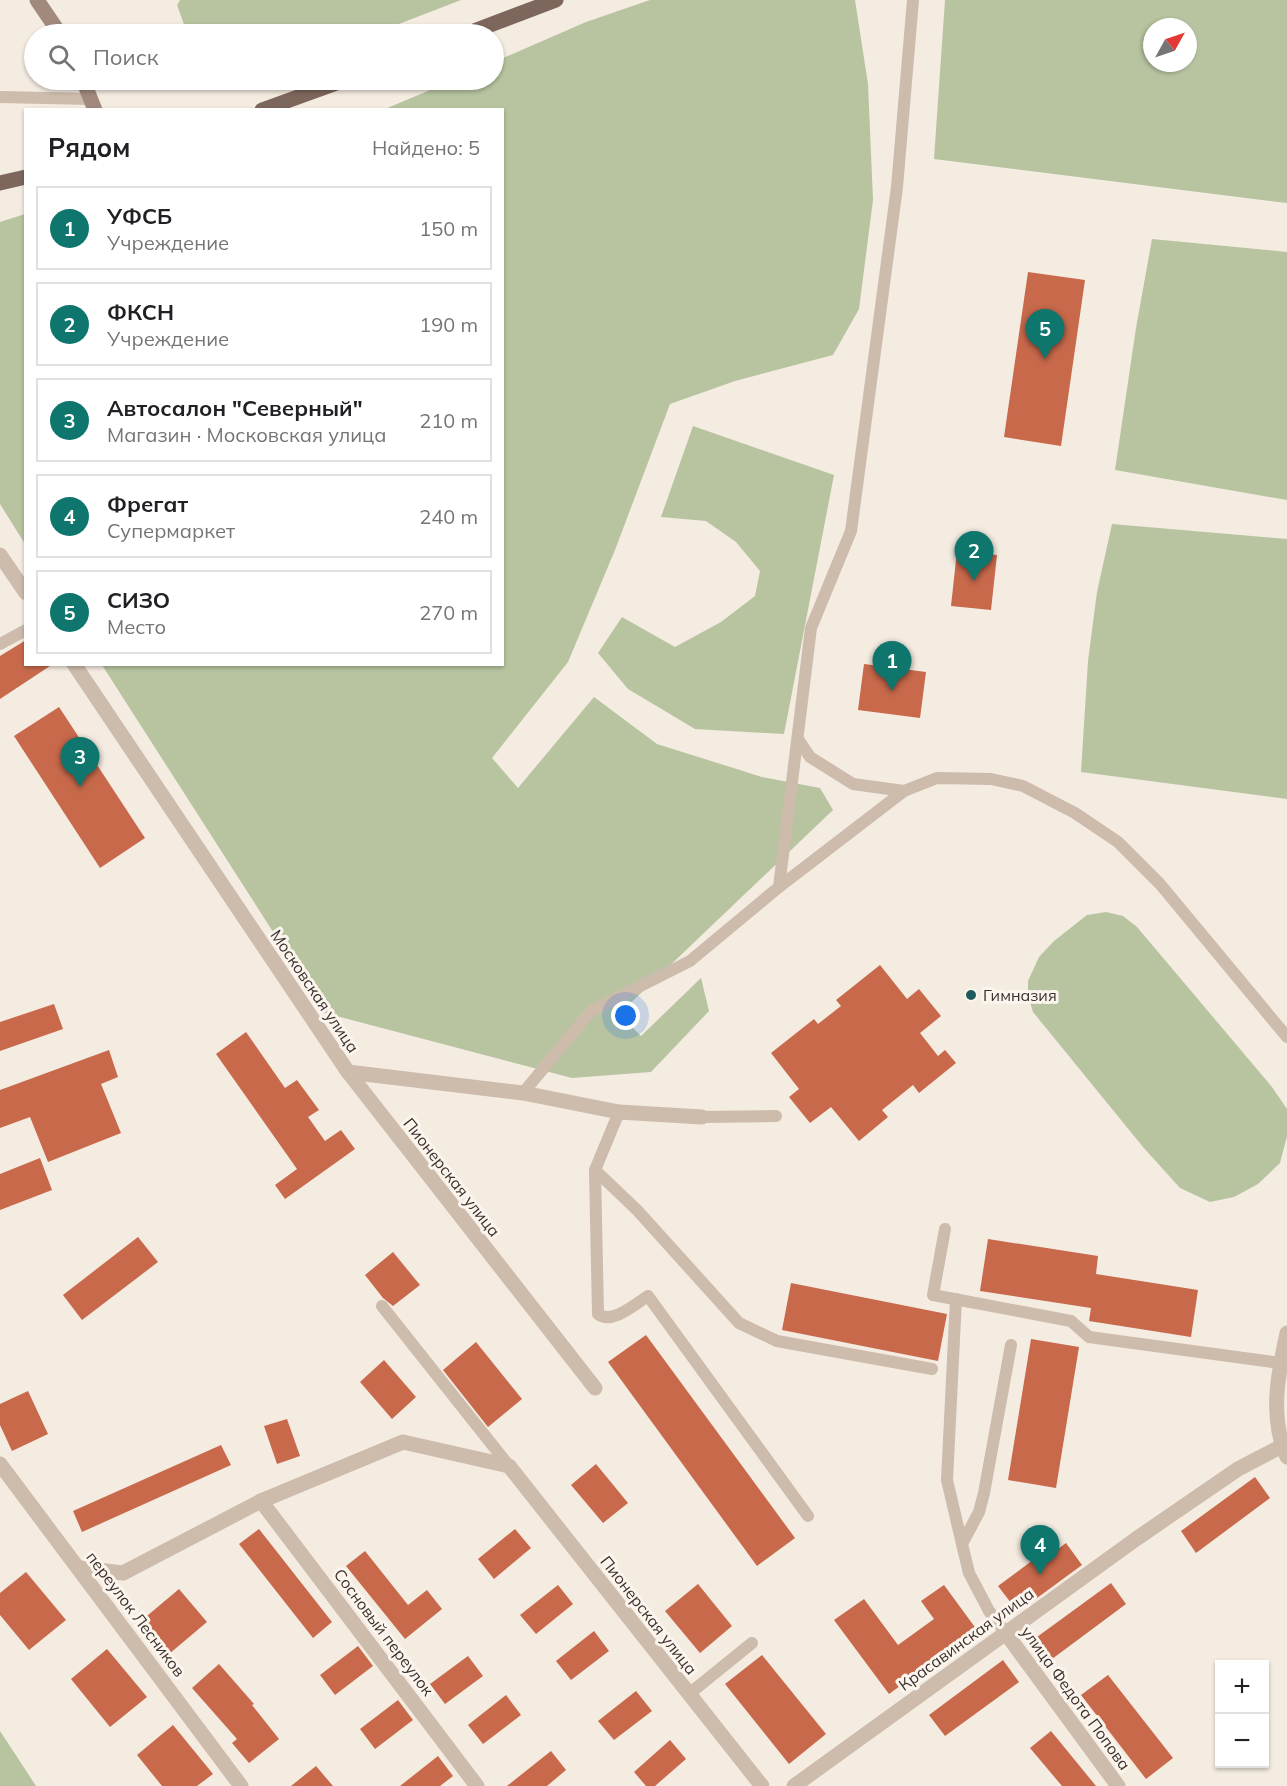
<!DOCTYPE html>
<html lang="ru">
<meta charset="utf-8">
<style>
body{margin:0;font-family:Mulish,sans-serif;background:#f6f6f6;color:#202124}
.controls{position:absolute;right:18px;bottom:18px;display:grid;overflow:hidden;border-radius:0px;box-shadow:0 2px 4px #0004}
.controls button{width:54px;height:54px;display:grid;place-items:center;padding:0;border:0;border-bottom:2px solid #e0e0e0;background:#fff;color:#202124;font:30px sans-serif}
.compass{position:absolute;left:1143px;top:18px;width:54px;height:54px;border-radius:50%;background:#fff;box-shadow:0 2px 4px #0004;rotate:50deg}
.you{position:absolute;left:626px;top:1016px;width:21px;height:21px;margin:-15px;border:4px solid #fff;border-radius:50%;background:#1a73e8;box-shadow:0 0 0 9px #1a73e833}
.badge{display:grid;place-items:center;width:39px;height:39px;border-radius:50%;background:#0f766e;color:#fff;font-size:20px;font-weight:700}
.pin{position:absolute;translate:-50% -50px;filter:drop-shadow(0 2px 3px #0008)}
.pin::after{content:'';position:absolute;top:32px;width:21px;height:18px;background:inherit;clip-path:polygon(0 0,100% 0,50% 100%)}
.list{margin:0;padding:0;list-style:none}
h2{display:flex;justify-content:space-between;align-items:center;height:78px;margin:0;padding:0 24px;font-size:26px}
h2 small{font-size:20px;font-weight:400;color:#757577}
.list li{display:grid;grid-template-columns:39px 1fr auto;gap:18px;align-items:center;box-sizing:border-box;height:84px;margin:0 12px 12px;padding:0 12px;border:2px solid #e0e0e0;border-radius:0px}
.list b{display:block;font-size:22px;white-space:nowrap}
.list p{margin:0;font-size:20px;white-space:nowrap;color:#757577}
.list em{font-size:20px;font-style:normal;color:#757577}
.icon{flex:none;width:33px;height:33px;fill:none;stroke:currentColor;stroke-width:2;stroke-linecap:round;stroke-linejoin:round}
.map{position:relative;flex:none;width:1287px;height:1786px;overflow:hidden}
.search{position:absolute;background:#fff;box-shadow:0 2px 4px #0004;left:24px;top:24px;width:480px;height:66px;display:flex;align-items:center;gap:15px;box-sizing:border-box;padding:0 21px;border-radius:33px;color:#757577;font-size:22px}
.panel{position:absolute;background:#fff;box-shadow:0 2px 4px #0004;left:24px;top:108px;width:480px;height:558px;border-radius:0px}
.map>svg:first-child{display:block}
.green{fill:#b8c4a0;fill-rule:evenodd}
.building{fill:#c8694b}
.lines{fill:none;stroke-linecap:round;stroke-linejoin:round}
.lane{stroke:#cdbbac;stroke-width:12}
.street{stroke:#cdbbac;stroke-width:15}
.secondary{stroke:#a18a7d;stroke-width:15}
.primary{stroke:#7d675c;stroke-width:15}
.poi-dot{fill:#1f5a5e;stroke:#fbf5ee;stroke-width:2}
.labels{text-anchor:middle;stroke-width:6;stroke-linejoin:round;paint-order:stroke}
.street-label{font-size:16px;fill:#3b302b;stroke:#fbf5ee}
.poi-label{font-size:16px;fill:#3b302b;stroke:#fbf5ee;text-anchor:start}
</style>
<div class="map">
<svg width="1287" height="1786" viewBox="0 0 1287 1786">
<rect width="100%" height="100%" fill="#f4ebe1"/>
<!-- green -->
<g class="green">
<path d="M 180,0 L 461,0 L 373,34 L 199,34 L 185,27 L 177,5 Z"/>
<path d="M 650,0 L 855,0 L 868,84 L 873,200 L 859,309 L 833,355 L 735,381 L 670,404 L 615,550 L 568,662 L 492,758 L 518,788 L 594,697 L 657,744 L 762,777 L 820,788 L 833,810 L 619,1014 L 641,1036 L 701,978 L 709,1011 L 651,1072 L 572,1078 L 325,1013 L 102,665 L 502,664 L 502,110 L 385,109 L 454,80 L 494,80 L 494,62 L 586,22 Z"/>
<path d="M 945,0 L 1287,0 L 1287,203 L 934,159 ZM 1152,27 L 1188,27 L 1188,63 L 1152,63 Z"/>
<path d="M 25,214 L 26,214 L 25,544 L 0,504 L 0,222 Z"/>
<path d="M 1152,239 L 1287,252 L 1287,500 L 1115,470 L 1136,328 Z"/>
<path d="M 693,426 L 834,475 L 784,734 L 695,729 L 628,689 L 598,653 L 622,617 L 675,647 L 721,622 L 755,596 L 760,571 L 736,542 L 706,521 L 661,517 Z"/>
<path d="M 1112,524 L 1287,539 L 1287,799 L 1081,772 L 1088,661 L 1097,592 Z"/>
<path d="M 1106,912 L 1123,916 L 1137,927 L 1272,1087 L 1287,1109 L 1287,1136 L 1280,1163 L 1258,1184 L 1234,1197 L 1210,1202 L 1180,1188 L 1143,1147 L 1033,1012 L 1028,995 L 1028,981 L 1039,957 L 1054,941 L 1087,915 Z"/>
<path d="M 0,1731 L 2,1734 L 36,1786 L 0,1786 Z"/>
</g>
<!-- building -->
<g class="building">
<path d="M 1028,272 L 1085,280 L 1061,446 L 1004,437 Z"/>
<path d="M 957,551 L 997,555 L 991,610 L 951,606 Z"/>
<path d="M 26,640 L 26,664 L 53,664 L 0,699 L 0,656 Z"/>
<path d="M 864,664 L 926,672 L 920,718 L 858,710 Z"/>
<path d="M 59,707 L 145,838 L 100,868 L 14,736 Z"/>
<path d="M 880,965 L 907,999 L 919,989 L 941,1016 L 920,1033 L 938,1056 L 945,1050 L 956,1063 L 919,1093 L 913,1085 L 882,1110 L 888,1117 L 859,1141 L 831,1107 L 810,1123 L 789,1097 L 799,1089 L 771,1053 L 814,1019 L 818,1024 L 841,1006 L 836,1000 Z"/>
<path d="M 54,1004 L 63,1029 L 0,1051 L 0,1022 Z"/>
<path d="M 246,1032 L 285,1088 L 297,1080 L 319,1110 L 308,1117 L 325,1141 L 341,1130 L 355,1149 L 285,1199 L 275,1185 L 297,1169 L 216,1054 Z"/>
<path d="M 109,1050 L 118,1077 L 101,1084 L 121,1133 L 48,1162 L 30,1117 L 0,1128 L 0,1090 Z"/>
<path d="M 40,1158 L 52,1190 L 0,1210 L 0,1174 Z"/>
<path d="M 138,1237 L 158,1262 L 82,1320 L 63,1295 Z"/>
<path d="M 988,1239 L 1098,1256 L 1096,1274 L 1198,1290 L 1191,1337 L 1089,1321 L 1091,1308 L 980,1291 Z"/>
<path d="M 393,1252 L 420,1285 L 393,1306 L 383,1298 L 365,1275 Z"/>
<path d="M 791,1283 L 947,1314 L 938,1361 L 782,1330 Z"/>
<path d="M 646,1335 L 795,1538 L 757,1566 L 608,1362 Z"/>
<path d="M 1031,1339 L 1079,1347 L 1056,1488 L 1008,1480 Z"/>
<path d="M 476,1342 L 522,1399 L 488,1427 L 443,1370 Z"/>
<path d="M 384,1360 L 416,1397 L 392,1419 L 360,1382 Z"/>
<path d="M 28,1391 L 48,1434 L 12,1451 L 0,1425 L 0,1404 Z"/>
<path d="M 287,1419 L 300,1456 L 277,1464 L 264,1426 Z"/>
<path d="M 221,1445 L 231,1465 L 82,1532 L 73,1511 Z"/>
<path d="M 596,1464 L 628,1503 L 603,1523 L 571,1485 Z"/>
<path d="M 1255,1477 L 1270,1498 L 1196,1553 L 1181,1531 Z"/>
<path d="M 259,1529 L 332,1622 L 313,1638 L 239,1544 Z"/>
<path d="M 515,1529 L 531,1548 L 494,1579 L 478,1559 Z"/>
<path d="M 1066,1543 L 1082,1565 L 1018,1612 L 998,1586 L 1033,1560 L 1036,1565 Z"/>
<path d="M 365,1551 L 408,1605 L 427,1590 L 442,1609 L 405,1639 L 346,1566 Z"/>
<path d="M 26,1572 L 66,1620 L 29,1650 L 0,1615 L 0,1593 Z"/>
<path d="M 1111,1583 L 1126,1604 L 1052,1659 L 1037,1637 Z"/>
<path d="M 698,1584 L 732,1626 L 700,1653 L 665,1611 Z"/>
<path d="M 558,1585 L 573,1604 L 536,1634 L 520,1615 Z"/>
<path d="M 944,1585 L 977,1630 L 889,1694 L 834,1620 L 864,1599 L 898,1645 L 934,1619 L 921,1601 Z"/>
<path d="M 179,1589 L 207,1622 L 169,1654 L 141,1621 Z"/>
<path d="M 594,1631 L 609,1651 L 571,1680 L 556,1661 Z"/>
<path d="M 358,1646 L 373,1666 L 335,1695 L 320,1675 Z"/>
<path d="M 107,1649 L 147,1697 L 110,1727 L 71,1679 Z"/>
<path d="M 762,1655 L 826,1734 L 789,1764 L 725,1684 Z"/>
<path d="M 468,1656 L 483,1676 L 445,1704 L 430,1684 Z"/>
<path d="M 1003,1660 L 1019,1682 L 945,1736 L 929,1715 Z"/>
<path d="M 219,1664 L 254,1704 L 252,1705 L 279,1739 L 249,1763 L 232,1743 L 237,1739 L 192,1688 Z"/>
<path d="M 1108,1675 L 1173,1758 L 1146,1779 L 1081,1695 Z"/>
<path d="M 636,1691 L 652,1711 L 614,1740 L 598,1721 Z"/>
<path d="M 506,1695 L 521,1715 L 483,1744 L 468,1725 Z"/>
<path d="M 398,1700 L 413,1720 L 375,1749 L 360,1729 Z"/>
<path d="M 173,1725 L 213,1774 L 197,1786 L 162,1786 L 137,1755 Z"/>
<path d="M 1051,1731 L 1096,1786 L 1062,1786 L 1030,1748 Z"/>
<path d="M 670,1740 L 686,1759 L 655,1786 L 646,1786 L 634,1772 Z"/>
<path d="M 551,1751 L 566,1770 L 547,1786 L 507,1786 Z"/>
<path d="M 438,1756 L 453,1776 L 440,1786 L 400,1786 Z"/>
<path d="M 316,1766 L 333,1786 L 291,1786 Z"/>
</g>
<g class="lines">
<!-- lane -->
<g class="lane">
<path d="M 0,97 L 91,99"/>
<path d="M 0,644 L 26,630"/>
<path d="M 798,739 L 810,757 L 853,784 L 904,791"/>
<path d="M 779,887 L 904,791 L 937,778 L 991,779 L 1023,786 L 1075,813 L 1118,842 L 1160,884 L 1287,1037"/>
<path d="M 523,1093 L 591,1011 L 690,961 L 779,887 L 811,628 L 851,531 L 897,187 L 913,0"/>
<path d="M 619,1112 L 595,1170 L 598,1314 C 612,1325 635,1304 648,1296 L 808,1516"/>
<path d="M 702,1117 L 776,1116"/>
<path d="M 595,1170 L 637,1210 L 739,1323 L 777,1341 L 932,1369"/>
<path d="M 945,1229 L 933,1295 L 1071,1321 L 1089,1337 L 1280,1363 L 1286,1357"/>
<path d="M 956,1299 L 947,1480 L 962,1544"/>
<path d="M 382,1306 L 509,1466"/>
<path d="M 1005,1632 L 989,1611 L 969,1573 L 962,1544 L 979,1512 L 984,1493 L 1011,1345"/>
<path d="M 689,1694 L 752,1643"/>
</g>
<!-- street -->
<g class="street">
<path d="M 0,555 L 26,593"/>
<path d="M 74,664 L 348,1072 L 523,1093 L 619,1112 L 702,1117"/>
<path d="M 348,1072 L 595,1388"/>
<path d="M 1287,1333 C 1278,1374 1269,1417 1287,1457"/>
<path d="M 0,1464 L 241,1786"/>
<path d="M 261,1501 L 477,1786"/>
<path d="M 80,1568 L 123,1573 L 261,1501 L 403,1442 L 509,1466 L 762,1786"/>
<path d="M 1005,1632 L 1118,1786"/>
<path d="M 794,1786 L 1136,1539 L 1238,1469 L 1282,1446"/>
</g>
<!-- secondary -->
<g class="secondary">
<path d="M 37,0 L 60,34"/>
<path d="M 83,80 L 95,110"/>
</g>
<!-- primary -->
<g class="primary">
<path d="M 466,34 L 556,0"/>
<path d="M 262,110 L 345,80"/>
<path d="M 0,183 L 26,177"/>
</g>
</g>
<!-- markers -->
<circle class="poi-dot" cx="971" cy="995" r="6"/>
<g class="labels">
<!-- street labels -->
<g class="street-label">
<text transform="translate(315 991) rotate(56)" y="6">Московская улица</text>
<text transform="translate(452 1177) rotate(52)" y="6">Пионерская улица</text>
<text transform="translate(136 1614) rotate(53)" y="6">переулок Лесников</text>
<text transform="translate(649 1615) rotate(52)" y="6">Пионерская улица</text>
<text transform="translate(384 1632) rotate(53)" y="6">Сосновый переулок</text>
<text transform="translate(966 1639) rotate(-36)" y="6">Красавинская улица</text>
<text transform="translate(1076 1698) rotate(54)" y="6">улица Федота Попова</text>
</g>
<!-- poi labels -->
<g class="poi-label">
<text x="983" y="1001">Гимназия</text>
</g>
</g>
</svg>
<div class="controls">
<button>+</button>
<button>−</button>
</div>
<svg class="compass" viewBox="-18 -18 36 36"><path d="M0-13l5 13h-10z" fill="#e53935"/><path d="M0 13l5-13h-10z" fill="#757577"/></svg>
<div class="you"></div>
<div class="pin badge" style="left:892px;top:691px">1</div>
<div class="pin badge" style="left:974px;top:581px">2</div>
<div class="pin badge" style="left:80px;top:787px">3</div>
<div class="pin badge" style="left:1040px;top:1575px">4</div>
<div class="pin badge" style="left:1045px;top:359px">5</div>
<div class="search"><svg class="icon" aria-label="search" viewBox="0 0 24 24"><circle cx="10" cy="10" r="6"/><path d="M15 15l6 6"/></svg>Поиск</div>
<section class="panel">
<h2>Рядом<small>Найдено: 5</small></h2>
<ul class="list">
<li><span class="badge">1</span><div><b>УФСБ</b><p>Учреждение</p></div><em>150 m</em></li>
<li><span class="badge">2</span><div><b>ФКСН</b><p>Учреждение</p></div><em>190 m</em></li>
<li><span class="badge">3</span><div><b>Автосалон &quot;Северный&quot;</b><p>Магазин · Московская улица</p></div><em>210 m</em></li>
<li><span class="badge">4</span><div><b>Фрегат</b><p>Супермаркет</p></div><em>240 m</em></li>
<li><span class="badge">5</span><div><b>СИЗО</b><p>Место</p></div><em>270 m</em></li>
</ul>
</section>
</div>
